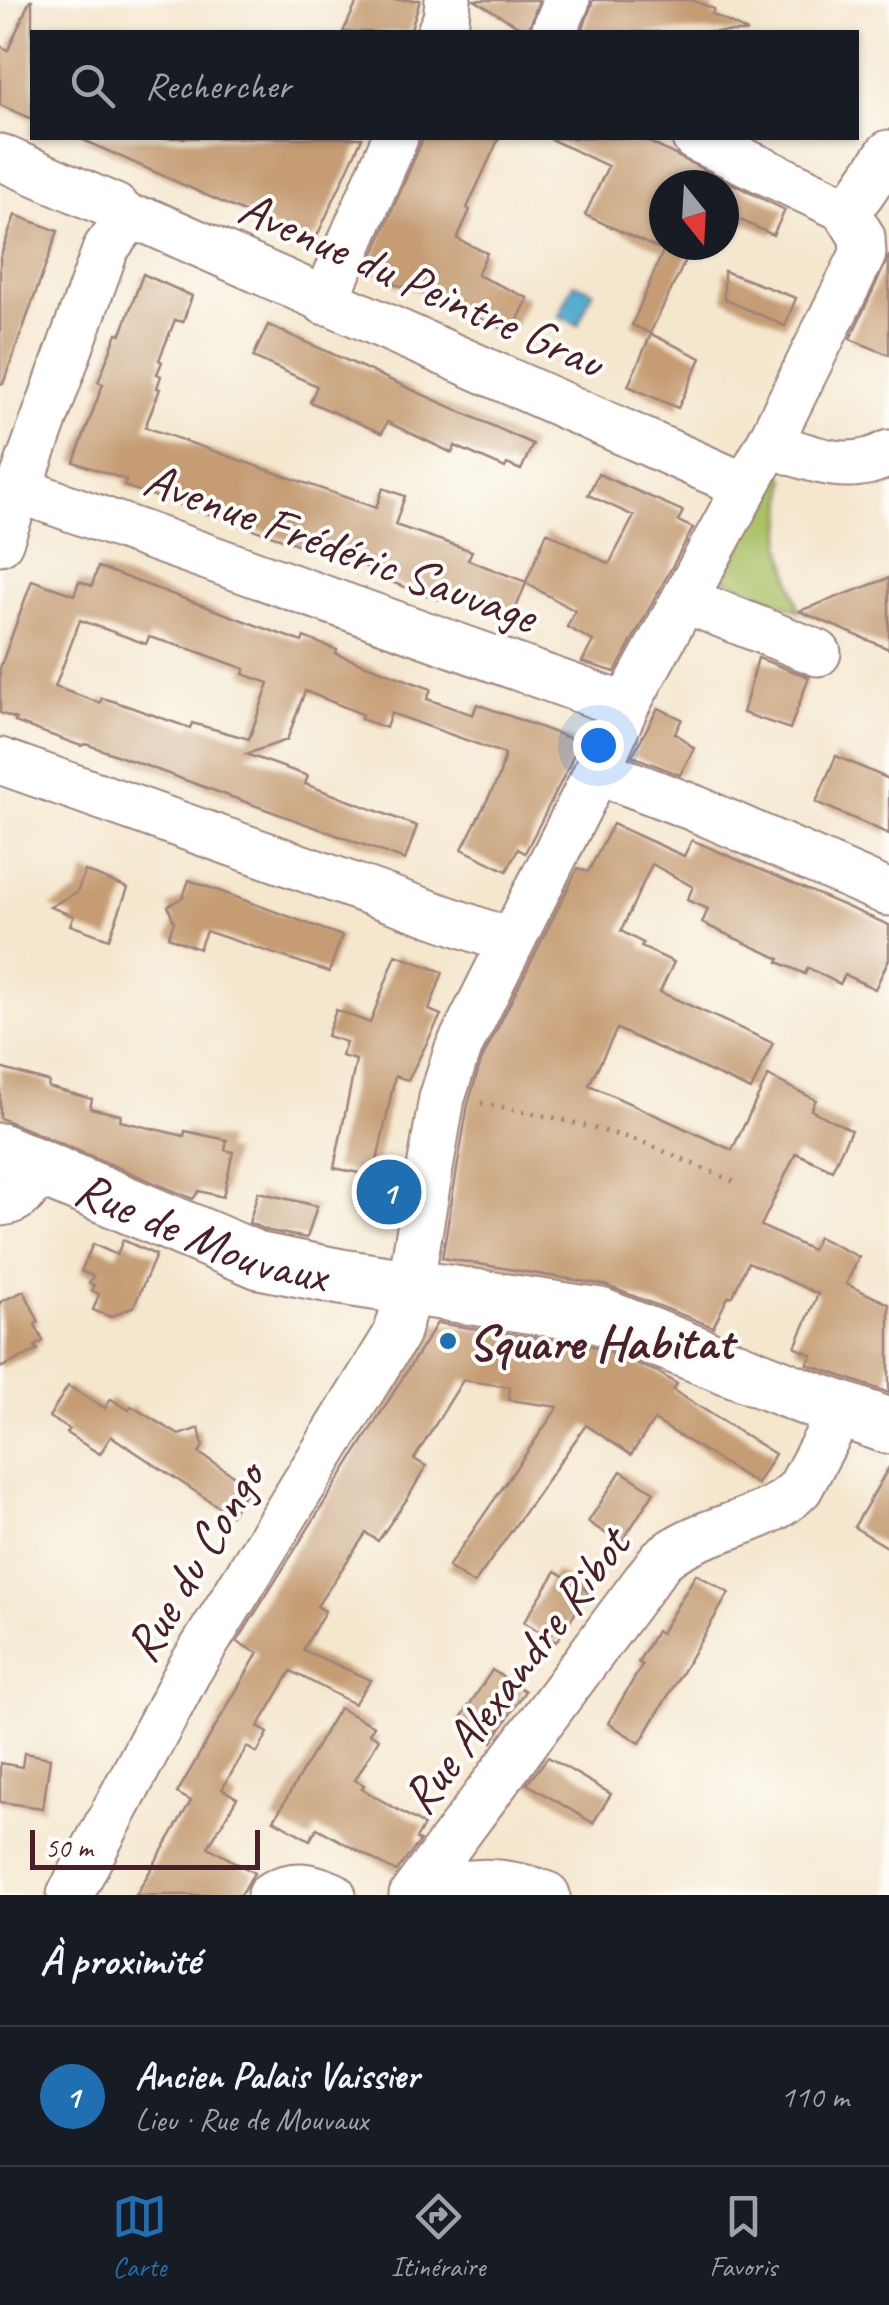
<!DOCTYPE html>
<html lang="fr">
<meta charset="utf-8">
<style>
body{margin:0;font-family:Caveat,sans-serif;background:#20242c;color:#f1f3f6}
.compass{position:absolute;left:649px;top:170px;width:90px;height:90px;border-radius:50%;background:#171b24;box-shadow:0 2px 8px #0004;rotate:162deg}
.scale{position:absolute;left:30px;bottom:25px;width:230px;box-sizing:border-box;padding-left:10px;border:5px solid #4a1f2b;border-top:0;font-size:28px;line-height:35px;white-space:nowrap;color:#4a1f2b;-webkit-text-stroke:8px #fdfcf7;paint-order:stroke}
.you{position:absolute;left:598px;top:745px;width:35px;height:35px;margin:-25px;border:8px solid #fff;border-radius:50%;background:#1a73e8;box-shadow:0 0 0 15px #1a73e833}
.badge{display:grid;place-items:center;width:65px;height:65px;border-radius:50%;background:#1f6fb2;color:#fff;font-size:32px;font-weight:700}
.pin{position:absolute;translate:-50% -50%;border:5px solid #fff;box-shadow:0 2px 10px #0006}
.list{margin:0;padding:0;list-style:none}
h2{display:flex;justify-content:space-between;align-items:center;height:130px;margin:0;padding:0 40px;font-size:42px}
h2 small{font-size:32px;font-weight:400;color:#9ea1a6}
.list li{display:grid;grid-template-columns:65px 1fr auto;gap:30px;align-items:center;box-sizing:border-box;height:140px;padding:0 40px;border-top:2px solid #363941}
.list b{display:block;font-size:38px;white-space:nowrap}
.list p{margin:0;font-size:32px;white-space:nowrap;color:#9ea1a6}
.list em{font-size:32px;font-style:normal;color:#9ea1a6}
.icon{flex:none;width:55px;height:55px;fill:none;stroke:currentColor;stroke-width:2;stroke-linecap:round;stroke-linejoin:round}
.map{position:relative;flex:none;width:889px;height:1895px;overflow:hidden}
.search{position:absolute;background:#171b24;box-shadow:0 2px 8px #0004;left:30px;right:30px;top:30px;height:110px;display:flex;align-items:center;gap:25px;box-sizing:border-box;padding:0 35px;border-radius:0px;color:#9ea1a6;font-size:38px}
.sheet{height:270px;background:#171b24}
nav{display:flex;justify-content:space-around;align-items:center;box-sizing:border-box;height:140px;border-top:2px solid #363941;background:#171b24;font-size:28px;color:#9ea1a6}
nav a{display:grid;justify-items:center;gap:5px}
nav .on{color:#1f6fb2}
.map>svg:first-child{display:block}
.green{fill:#aac166;stroke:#7a7048;stroke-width:2.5}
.water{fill:#56aed3;stroke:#50667f;stroke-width:2.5}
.building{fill:#c59c73;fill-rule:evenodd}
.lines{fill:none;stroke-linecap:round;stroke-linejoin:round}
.minor-casing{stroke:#9f837c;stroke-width:49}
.major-casing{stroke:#9f837c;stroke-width:59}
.path{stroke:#9f837c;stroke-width:5;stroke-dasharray:2.5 8;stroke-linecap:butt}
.minor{stroke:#fff;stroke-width:45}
.major{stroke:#fff;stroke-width:55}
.poi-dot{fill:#1f6fb2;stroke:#fdfcf7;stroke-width:4}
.labels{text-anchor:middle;stroke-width:8;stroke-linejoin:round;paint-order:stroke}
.street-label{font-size:50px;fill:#4a1f2b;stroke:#fdfcf7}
.poi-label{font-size:50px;font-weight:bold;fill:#4a1f2b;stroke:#fdfcf7;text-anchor:start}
</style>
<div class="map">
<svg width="889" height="1895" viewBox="0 0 889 1895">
<rect width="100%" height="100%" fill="#fdfcf7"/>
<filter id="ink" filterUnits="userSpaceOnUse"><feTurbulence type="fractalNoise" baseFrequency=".01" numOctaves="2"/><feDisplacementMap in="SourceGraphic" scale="20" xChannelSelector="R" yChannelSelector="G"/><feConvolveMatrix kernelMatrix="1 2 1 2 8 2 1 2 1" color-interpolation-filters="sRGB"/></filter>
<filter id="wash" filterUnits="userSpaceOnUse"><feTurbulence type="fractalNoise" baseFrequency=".0048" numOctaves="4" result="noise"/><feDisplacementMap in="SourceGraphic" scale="40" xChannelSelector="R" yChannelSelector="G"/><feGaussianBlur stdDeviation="2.25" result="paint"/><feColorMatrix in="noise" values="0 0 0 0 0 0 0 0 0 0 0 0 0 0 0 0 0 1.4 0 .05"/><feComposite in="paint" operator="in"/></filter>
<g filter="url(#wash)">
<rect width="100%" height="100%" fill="#f4e7ce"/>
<!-- green -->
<path class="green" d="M 779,474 L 786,479 L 782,546 L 799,611 L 723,578 Z"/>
<!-- water -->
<path class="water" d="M 574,283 L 593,291 L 578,325 L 559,316 Z"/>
<g id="blocks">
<!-- building -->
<g class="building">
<path d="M 30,0 L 32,0 L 32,119 L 0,105 L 0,46 L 8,50 Z"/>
<path d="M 358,0 L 420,0 L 410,32 L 343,32 Z"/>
<path d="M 474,0 L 539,0 L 528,32 L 515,32 L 518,26 Z"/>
<path d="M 593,0 L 692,0 L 714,9 L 712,14 L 748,32 L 582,32 Z"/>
<path d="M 79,138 L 362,138 L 317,236 L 306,240 L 267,227 L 266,222 Z"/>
<path d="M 423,138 L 499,138 L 467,208 L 470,210 L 457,239 L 487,253 L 477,275 L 528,298 L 512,333 L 412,288 L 396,285 L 371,270 L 369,265 Z"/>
<path d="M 548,138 L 641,138 L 785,210 L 773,235 L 724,213 L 724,185 L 664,185 L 664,248 L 665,245 L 693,245 L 650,333 L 632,325 L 663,251 L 585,215 L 608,166 Z"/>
<path d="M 15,215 L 58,231 L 3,384 L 0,383 L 0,258 Z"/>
<path d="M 889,256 L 889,255 L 889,355 L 850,339 Z"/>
<path d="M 724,271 L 796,298 L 785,326 L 724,299 Z"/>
<path d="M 143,274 L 192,296 L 183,322 L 175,320 L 159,360 L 162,362 L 157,374 L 161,376 L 157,388 L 160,389 L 145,427 L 376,508 L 383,488 L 405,496 L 395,525 L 472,551 L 468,560 L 526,582 L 547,532 L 609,564 L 634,516 L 588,495 L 598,474 L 683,511 L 678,521 L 693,528 L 615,672 L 582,662 L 593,641 L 567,627 L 575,611 L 526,583 L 512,618 L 440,593 L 438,599 L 391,582 L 393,576 L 124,486 L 126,480 L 74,462 L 103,384 L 98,382 L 117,333 L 121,334 Z"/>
<path d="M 268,325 L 533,444 L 521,470 L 507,464 L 505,468 L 455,446 L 452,453 L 387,422 L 382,433 L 310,402 L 317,386 L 253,357 Z"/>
<path d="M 651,334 L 701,358 L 678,408 L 628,386 Z"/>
<path d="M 98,567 L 302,642 L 304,637 L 337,650 L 336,654 L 431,689 L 427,699 L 473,715 L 477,704 L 572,739 L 575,751 L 567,770 L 525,853 L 518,849 L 507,871 L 462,849 L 499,777 L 505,754 L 391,713 L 386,728 L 361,719 L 362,714 L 305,691 L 287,740 L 246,754 L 308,776 L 305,784 L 417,826 L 405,860 L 86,744 L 81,746 L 15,722 L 16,719 L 0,713 L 0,668 L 32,580 L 74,595 L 79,581 L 92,586 ZM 80,620 L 146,644 L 149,637 L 193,650 L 245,669 L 243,674 L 269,683 L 249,739 L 192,723 L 190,728 L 113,701 L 102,698 L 100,703 L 55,687 Z"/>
<path d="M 889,578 L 889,649 L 799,611 Z"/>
<path d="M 758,658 L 809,677 L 790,729 L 743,713 Z"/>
<path d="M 658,708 L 682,719 L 675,733 L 694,748 L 680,775 L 632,756 Z"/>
<path d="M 836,756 L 889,779 L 889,834 L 816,802 Z"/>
<path d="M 613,824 L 684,856 L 692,840 L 889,925 L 889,959 L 875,989 L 845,975 L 840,984 L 808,968 L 805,974 L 778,962 L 780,959 L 702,923 L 708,909 L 687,900 L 693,887 L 652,864 L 621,931 L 643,943 L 641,947 L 674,962 L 660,992 L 773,1043 L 751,1090 L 617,1029 L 589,1085 L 732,1150 L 768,1076 L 816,1100 L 811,1110 L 851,1130 L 832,1170 L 796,1153 L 761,1226 L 812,1250 L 818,1237 L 859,1257 L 846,1284 L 889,1304 L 889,1393 L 807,1364 L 812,1355 L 795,1347 L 818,1294 L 748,1262 L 733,1296 L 728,1297 L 713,1327 L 605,1285 L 442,1258 L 468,1104 L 481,1061 L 578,868 L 588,872 Z"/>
<path d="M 85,871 L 128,888 L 109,939 L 70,925 L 74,916 L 50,907 L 77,892 Z"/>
<path d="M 189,880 L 342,936 L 329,972 L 206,931 L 199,949 L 168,937 L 174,922 L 168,906 L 183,897 Z"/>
<path d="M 396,955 L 443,972 L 429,1010 L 441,1015 L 408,1080 L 395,1076 L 374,1176 L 334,1168 L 356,1060 L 341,1056 L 346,1042 L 327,1036 L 336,1010 L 370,1023 Z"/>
<path d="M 0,1068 L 49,1082 L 48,1087 L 92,1099 L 90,1108 L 121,1115 L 120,1121 L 184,1136 L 185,1131 L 227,1140 L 225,1150 L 233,1152 L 223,1197 L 199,1191 L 193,1199 L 0,1118 Z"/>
<path d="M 258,1192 L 317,1206 L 307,1238 L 269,1231 L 249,1223 Z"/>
<path d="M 123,1240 L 156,1255 L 134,1306 L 110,1317 L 93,1310 L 99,1294 L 91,1290 L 94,1285 L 89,1283 L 93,1276 L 81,1271 L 93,1244 L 117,1255 Z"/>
<path d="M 24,1291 L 39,1322 L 35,1324 L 43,1341 L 35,1346 L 38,1350 L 0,1368 L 0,1302 Z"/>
<path d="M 437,1323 L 592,1346 L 658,1372 L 677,1384 L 673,1390 L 775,1454 L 757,1484 L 654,1420 L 631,1455 L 586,1425 L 474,1584 L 448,1567 L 558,1407 L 509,1400 L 510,1387 L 463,1380 L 414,1459 L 426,1466 L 409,1496 L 378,1541 L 366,1533 L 317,1606 L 325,1611 L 303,1650 L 371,1680 L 354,1704 L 291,1671 L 258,1727 L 268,1733 L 257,1753 L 247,1747 L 222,1789 L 237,1798 L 208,1847 L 254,1873 L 241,1895 L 136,1895 L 191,1801 L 177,1793 L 258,1653 L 237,1642 Z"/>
<path d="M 68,1386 L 105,1408 L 111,1399 L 129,1410 L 131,1406 L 179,1435 L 199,1428 L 203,1446 L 199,1453 L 250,1486 L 231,1515 L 111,1436 L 100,1454 L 66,1433 L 69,1429 L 49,1417 Z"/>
<path d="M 889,1467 L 889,1548 L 854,1527 Z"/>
<path d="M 621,1471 L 654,1492 L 621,1543 L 588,1522 Z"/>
<path d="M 556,1571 L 589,1592 L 556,1642 L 524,1622 Z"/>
<path d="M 696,1574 L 729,1593 L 640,1743 L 608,1723 L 642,1665 L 638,1662 L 647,1647 L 656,1631 L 661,1633 Z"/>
<path d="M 492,1670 L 525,1691 L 492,1742 L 459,1721 Z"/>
<path d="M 339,1708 L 374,1726 L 369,1733 L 379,1739 L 355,1780 L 364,1785 L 362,1789 L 424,1825 L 416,1839 L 420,1841 L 396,1872 L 317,1828 L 310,1840 L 274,1820 Z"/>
<path d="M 24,1753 L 50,1758 L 43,1808 L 0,1802 L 0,1763 L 22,1767 Z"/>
<path d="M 548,1757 L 611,1794 L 593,1823 L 527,1784 Z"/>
</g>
</g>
</g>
<g filter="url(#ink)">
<use href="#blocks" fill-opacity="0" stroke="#9f837c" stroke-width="2.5"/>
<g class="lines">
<defs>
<g id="minor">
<path d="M 440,32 L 446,19 L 448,0"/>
<path d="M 554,32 L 567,0"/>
<path d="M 0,157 L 115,207 L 128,219 L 150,222 L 745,486"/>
<path d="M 845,209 L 860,195 L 889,153"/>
<path d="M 325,302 L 395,138"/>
<path d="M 769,444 C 809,458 849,476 889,453"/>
<path d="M 19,490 L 626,706"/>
<path d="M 0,542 L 106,248 L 128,219"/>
<path d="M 685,600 L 818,653"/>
<path d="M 0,761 L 509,941"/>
<path d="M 597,771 L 694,808 L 889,893"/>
<path d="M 0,1203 C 23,1201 29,1187 39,1168"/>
<path d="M 70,1895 L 188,1672 L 396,1335 L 410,1287 L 442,1098 L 457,1051 L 597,771 L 626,706 L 769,444 L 863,254 L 862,237 L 845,209 L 695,138"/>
<path d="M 270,1895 C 294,1881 309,1885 333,1895"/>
<path d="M 412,1895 L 661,1560 C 701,1525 764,1527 800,1488 L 841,1411"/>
<path d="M 421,1895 C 465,1878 504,1878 547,1895"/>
</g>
<g id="major">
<path id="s1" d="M 0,1151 L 260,1261 L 341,1277 L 600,1316 L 805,1397 L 889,1426"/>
</g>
</defs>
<!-- minor casing -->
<use href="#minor" class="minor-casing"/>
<!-- major casing -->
<use href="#major" class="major-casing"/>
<!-- path -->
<path class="path" d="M 481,1103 L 556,1118 L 640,1141 L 735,1182"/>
<!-- minor -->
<use href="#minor" class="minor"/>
<!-- major -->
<use href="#major" class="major"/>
</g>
</g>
<!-- markers -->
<circle class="poi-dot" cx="448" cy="1341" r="10"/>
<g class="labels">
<!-- street labels -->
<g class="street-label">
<text transform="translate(422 283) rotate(24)" y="18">Avenue du Peintre Grau</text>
<text transform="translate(341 546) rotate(20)" y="18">Avenue Frédéric Sauvage</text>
<text dy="18" stroke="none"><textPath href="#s1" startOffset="218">Rue de Mouvaux</textPath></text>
<text transform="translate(193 1561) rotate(-59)" y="18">Rue du Congo</text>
<text transform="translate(514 1670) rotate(-53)" y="18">Rue Alexandre Ribot</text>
</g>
<!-- poi labels -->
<g class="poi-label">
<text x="468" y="1359">Square Habitat</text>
</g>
</g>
</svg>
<svg class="compass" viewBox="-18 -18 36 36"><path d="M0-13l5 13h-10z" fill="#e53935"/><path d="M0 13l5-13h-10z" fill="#9ea1a6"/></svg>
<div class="scale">50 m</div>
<div class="you"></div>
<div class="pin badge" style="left:389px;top:1192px">1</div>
<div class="search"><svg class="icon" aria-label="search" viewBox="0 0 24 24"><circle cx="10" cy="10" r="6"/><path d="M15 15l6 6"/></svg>Rechercher</div>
</div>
<section class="sheet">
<h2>À proximité<small></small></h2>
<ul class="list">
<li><span class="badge">1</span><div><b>Ancien Palais Vaissier</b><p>Lieu · Rue de Mouvaux</p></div><em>110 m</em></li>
</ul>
</section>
<nav>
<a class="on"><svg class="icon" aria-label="map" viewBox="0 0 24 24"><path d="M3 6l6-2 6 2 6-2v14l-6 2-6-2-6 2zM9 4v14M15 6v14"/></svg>Carte</a>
<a><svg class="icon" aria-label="directions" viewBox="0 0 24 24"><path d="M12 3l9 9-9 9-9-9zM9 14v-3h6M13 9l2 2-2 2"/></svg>Itinéraire</a>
<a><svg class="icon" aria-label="saved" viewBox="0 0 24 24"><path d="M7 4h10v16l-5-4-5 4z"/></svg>Favoris</a>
</nav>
